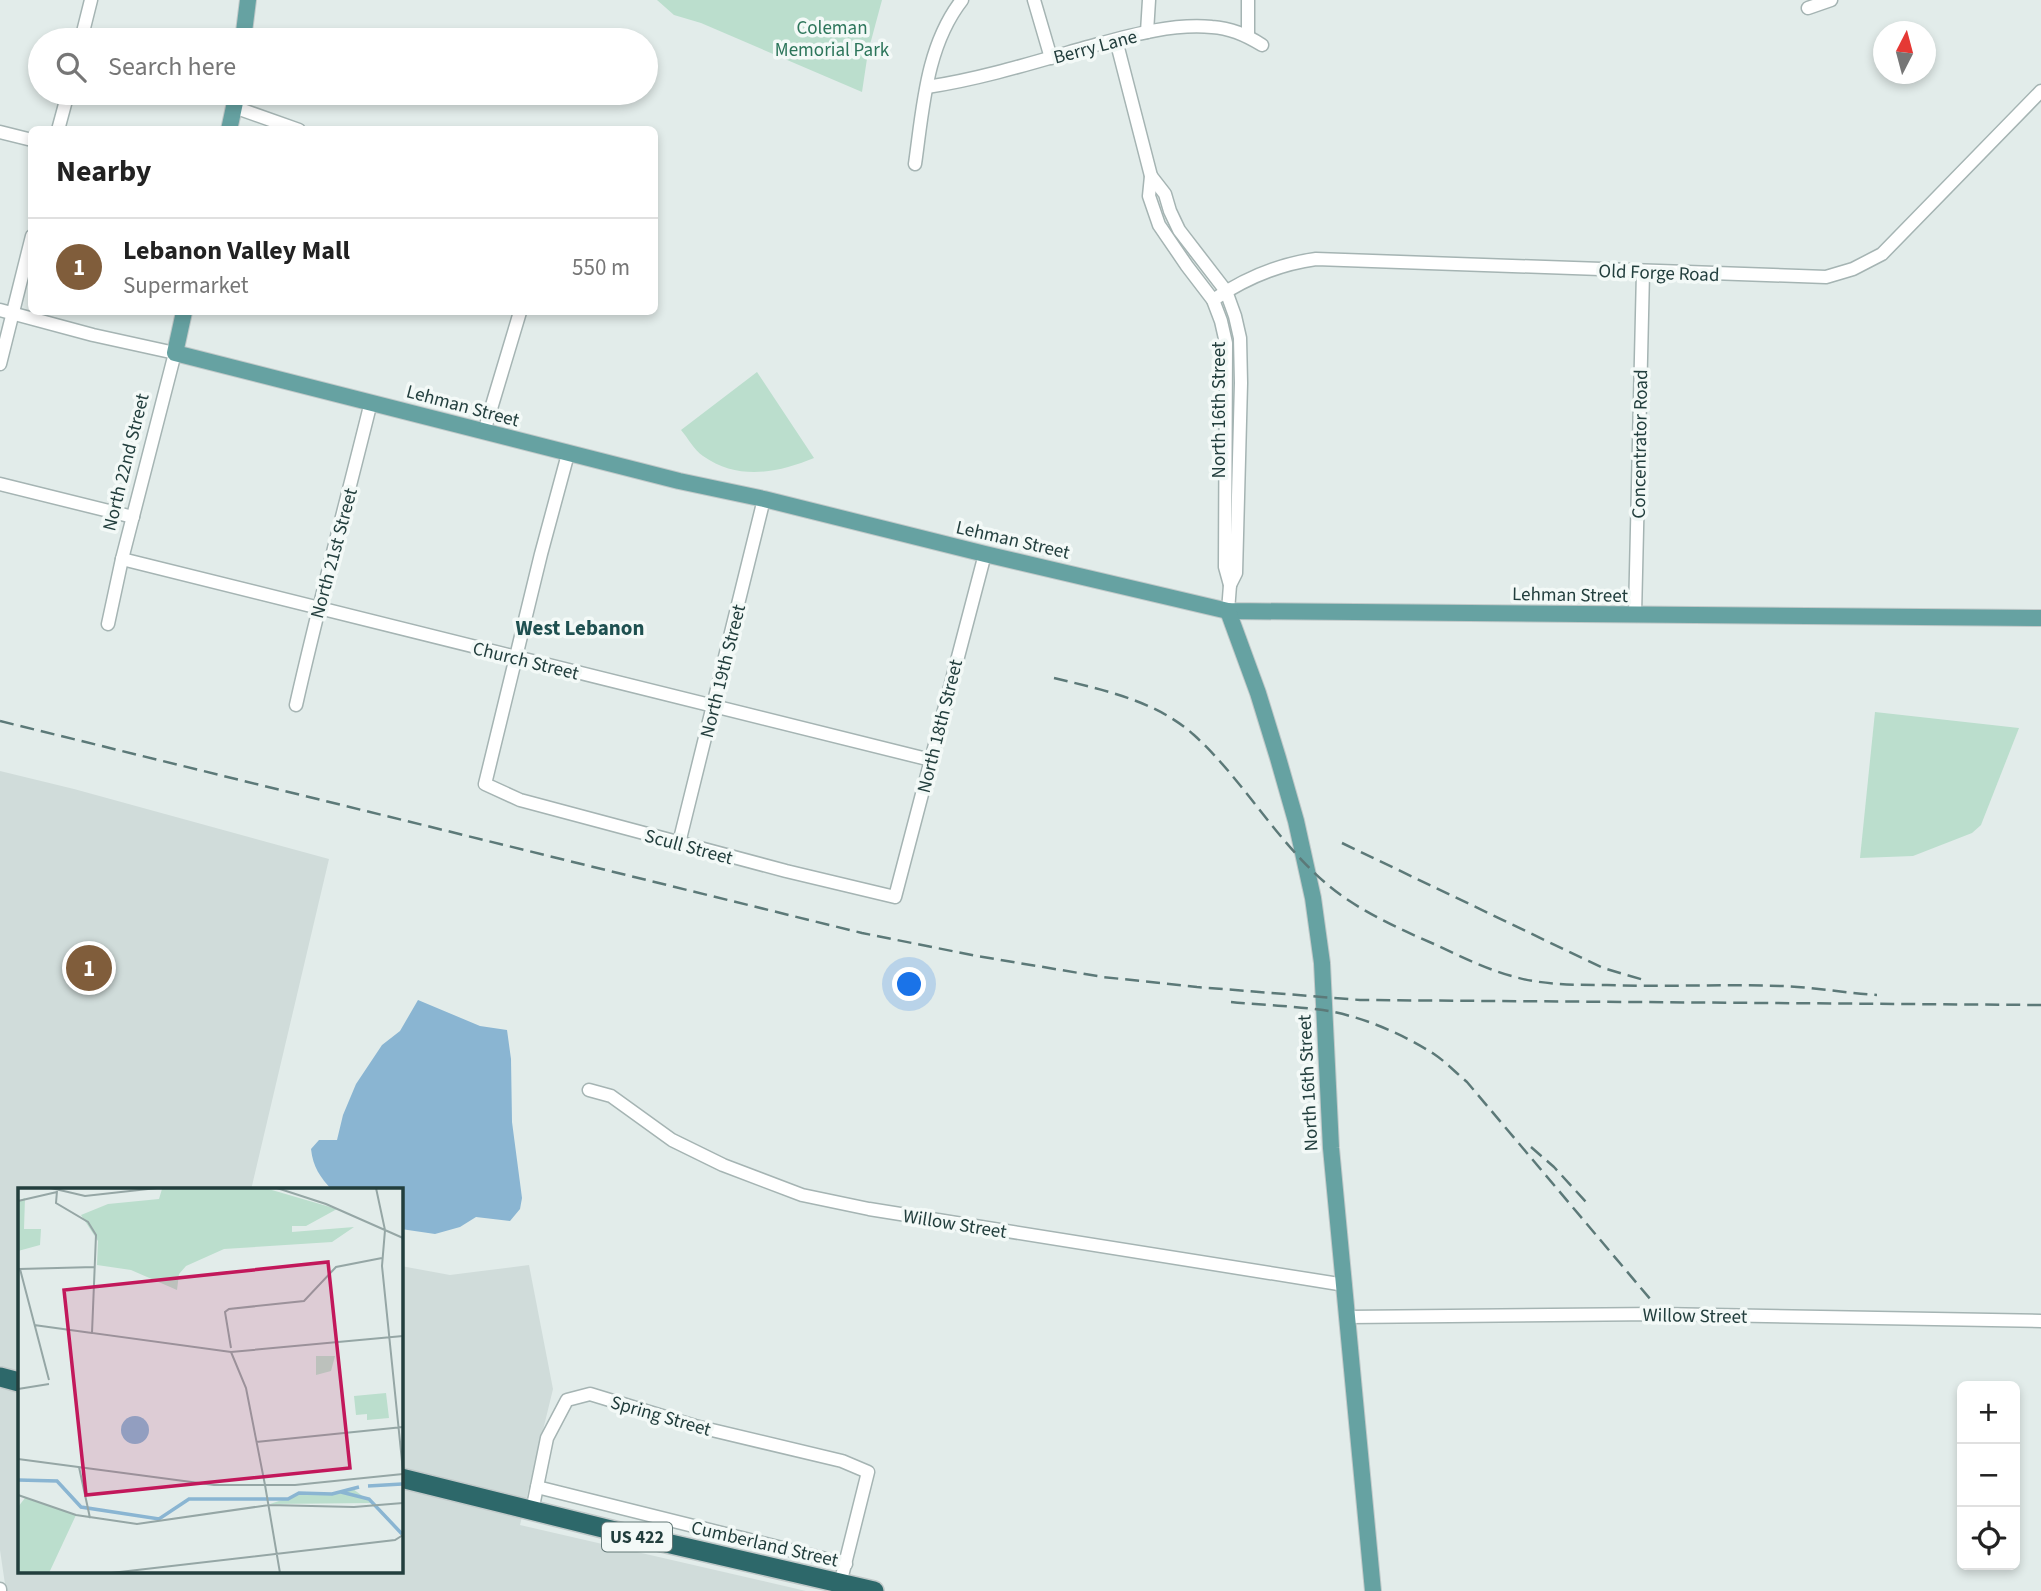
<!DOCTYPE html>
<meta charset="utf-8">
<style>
body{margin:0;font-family:"Source Sans 3",sans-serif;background:#f6f6f6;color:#222}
.controls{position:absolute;right:21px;bottom:21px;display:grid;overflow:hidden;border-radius:10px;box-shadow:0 4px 10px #0003}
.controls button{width:63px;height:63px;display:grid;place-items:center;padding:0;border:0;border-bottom:2px solid #e0e0e0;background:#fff;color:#222;font:35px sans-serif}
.compass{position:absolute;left:1873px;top:21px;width:63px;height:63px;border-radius:50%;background:#fff;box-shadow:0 4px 10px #0003;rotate:6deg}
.you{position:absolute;left:910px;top:985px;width:24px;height:24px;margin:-18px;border:5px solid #fff;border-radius:50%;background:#1a73e8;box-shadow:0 0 0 10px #1a73e833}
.badge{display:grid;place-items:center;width:46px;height:46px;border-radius:50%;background:#805d3b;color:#fff;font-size:23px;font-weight:700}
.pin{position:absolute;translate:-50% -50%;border:4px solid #fff;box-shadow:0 2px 7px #0006}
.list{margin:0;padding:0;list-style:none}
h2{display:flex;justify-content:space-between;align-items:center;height:91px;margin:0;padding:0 28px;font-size:30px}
h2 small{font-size:23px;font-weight:400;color:#767676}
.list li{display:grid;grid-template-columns:46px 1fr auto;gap:21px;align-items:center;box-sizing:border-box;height:98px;padding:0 28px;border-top:2px solid #e0e0e0}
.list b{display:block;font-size:26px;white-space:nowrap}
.list p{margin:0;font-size:23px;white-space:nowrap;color:#767676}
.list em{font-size:23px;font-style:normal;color:#767676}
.icon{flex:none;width:38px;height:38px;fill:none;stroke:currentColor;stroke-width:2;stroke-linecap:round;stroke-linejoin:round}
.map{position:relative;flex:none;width:2041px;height:1591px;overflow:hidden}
.search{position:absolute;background:#fff;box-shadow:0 4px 10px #0003;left:28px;top:28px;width:630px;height:77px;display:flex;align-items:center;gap:18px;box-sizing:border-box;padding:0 24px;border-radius:38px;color:#767676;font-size:26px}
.panel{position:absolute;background:#fff;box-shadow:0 4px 10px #0003;left:28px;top:126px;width:630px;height:189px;border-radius:10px}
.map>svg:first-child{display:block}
.built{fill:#d0dcda}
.green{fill:#bbdecd}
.water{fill:#8ab5d2}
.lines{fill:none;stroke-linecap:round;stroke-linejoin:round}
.minor-casing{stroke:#a5b4b3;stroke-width:15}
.major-casing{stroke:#c1c9c9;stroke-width:18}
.highway-casing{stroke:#c1c9c9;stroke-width:22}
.minor{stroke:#fff;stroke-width:12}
.major{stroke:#66a2a2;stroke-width:16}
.highway{stroke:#2d686a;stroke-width:19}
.rail{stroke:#5c7978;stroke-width:2.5;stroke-dasharray:14 7;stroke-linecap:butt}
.labels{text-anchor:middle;stroke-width:7;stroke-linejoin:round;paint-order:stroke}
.shield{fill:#f3f9f7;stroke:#617675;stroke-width:2}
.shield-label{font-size:18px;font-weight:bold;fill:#223e3d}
.park-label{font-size:19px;fill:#2c755a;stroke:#f3f9f7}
.street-label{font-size:19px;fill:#223e3d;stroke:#f3f9f7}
.neighbourhood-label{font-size:21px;font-weight:bold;fill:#1e5050;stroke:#f3f9f7}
.inset-river{fill:none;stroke:#8ab5d2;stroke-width:3.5}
.inset-road{fill:none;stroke:#95a6a5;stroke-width:2}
.view{fill:#c2185b;fill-opacity:0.15;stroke:#c2185b;stroke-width:3.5}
.inset-edge{fill:none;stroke:#223e3d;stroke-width:3.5}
</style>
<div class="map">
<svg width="2041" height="1591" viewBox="0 0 2041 1591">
<rect width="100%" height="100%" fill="#e2ecea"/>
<!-- built -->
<path class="built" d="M 0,771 L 74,789 L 329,859 L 251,1190 L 19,1190 L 19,1572 L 401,1572 L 401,1266 L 450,1275 L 529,1265 L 553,1389 L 520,1525 L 806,1591 L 6,1591 L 0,1550 Z"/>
<!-- green -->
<g class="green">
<path d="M 657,0 L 882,0 L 868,52 L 862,92 L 701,23 L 674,15 Z"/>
<path d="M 757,372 L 814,458 C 777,473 739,481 703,456 C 694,450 688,438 681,430 Z"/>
<path d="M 1875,712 L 2019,728 L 1981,825 L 1972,833 L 1913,856 L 1860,858 Z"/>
</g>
<!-- water -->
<path class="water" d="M 418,1000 L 480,1026 L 507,1030 L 511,1059 L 512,1122 L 522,1198 L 520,1209 L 510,1221 L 476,1217 L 460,1227 L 435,1234 L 401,1229 L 401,1190 L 332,1190 C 320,1177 313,1167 311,1149 L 319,1140 L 337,1140 L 343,1115 L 356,1084 L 382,1045 L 400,1031 Z"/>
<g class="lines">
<defs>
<g id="minor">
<path d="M 1034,0 L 1051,58"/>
<path d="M 1808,8 L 1831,0"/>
<path d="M 1147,32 L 1149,0"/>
<path d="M 1248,36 L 1248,0"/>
<path d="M 81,40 L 91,0"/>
<path d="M 1116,40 L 1151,176 L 1149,196 L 1159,225 L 1187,266 L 1213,300 L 1221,321 L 1226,343 L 1225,567 L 1230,585 L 1228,611"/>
<path d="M 927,87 C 980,79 1032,63 1084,48 C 1125,37 1169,23 1212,27 C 1231,28 1246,35 1262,45"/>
<path d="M 234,107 L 299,130"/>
<path d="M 58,130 L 68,93"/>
<path d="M 0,132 L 32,140"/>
<path d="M 915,164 C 923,108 926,46 962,0"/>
<path d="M 1151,176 L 1165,194 L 1170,211 L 1179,230 L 1226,291 L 1235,316 L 1240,338 L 1241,383 L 1236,573 L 1230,585"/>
<path d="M 1213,300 C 1244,279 1279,264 1316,259 L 1826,277 L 1853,269 L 1882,254 L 2041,91"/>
<path d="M 0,310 L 93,335 L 175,353 L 122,559 L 108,624"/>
<path d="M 0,364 L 32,236"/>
<path d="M 484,432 L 520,312"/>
<path d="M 568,454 L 541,554 L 485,784 L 520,800 L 786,871 L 895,897 L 985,554"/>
<path d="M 0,484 L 133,517"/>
<path d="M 122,559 L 931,760"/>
<path d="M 1635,615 L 1643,272"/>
<path d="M 296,705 C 319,603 346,503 371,402"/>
<path d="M 679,843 L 764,499"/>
<path d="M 589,1090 L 611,1096 L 672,1140 L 723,1165 L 802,1195 L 869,1209 L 1345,1285"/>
<path d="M 1348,1317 L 1658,1314 L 2041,1321"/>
<path d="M 537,1487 L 846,1564"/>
<path d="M 532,1511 L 547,1438 L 567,1400 L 590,1394 L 695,1426 L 842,1461 L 868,1472 L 840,1584"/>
<path d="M 0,1589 L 0,1591"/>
</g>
<g id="major">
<path d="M 243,40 L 248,0"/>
<path d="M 229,130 L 237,93"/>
<path d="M 184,312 L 175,353 L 679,481 L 764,499 L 985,554 L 1228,611 L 2041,618"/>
<path d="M 1228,611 L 1258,693 L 1278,758 L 1296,821 L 1313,898 L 1322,963 L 1331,1148 L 1373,1591"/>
</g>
<g id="highway">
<path d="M 0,1377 L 19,1382"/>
<path d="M 401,1478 L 623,1533 L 874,1591"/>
</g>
</defs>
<!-- minor casing -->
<use href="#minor" class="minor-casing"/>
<!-- major casing -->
<use href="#major" class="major-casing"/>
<!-- highway casing -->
<use href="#highway" class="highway-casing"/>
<!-- minor -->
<use href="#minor" class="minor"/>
<!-- major -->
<use href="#major" class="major"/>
<!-- highway -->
<use href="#highway" class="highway"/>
<!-- rail -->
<g class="rail">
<path d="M 1054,678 C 1103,690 1155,700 1194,735 C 1249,785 1284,856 1345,898 C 1373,917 1404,931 1434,944 C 1466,959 1498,975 1533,981 C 1558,985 1582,985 1607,985 C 1665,987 1724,984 1782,986 C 1813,987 1845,993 1877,995"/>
<path d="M 0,721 L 862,933 L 977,956 L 1103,977 L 1197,987 L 1360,1000 L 2041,1005"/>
<path d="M 1342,843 L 1603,968 L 1644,980"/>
<path d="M 1231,1002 C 1261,1005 1293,1006 1323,1010 C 1361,1016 1401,1033 1434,1054 C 1446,1062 1456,1073 1467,1082 L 1651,1300"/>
<path d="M 1531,1147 L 1554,1167 L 1587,1203"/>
</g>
</g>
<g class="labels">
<!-- shield labels -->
<rect class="shield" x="602" y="1522.5" width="70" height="29" rx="5"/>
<g class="shield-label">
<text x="637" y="1543">US 422</text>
</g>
<!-- park labels -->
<g class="park-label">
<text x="832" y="34">Coleman<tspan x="832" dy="22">Memorial Park</tspan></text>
</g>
<!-- street labels -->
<g class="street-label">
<text transform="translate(1095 46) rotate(-15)" y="7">Berry Lane</text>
<text transform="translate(1659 272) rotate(2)" y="7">Old Forge Road</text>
<text transform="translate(463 405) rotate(15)" y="7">Lehman Street</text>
<text transform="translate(1218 410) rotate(-90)" y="7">North 16th Street</text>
<text transform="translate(1639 444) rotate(-89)" y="7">Concentrator Road</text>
<text transform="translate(125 462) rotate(-76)" y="7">North 22nd Street</text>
<text transform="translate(1013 539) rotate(13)" y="7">Lehman Street</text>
<text transform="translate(333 553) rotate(-75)" y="7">North 21st Street</text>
<text transform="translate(1570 594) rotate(1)" y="7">Lehman Street</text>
<text transform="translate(526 660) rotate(14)" y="7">Church Street</text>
<text transform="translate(722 671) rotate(-76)" y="7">North 19th Street</text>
<text transform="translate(939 726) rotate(-76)" y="7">North 18th Street</text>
<text transform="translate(689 846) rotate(15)" y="7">Scull Street</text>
<text transform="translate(1307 1083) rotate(-93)" y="7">North 16th Street</text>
<text transform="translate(955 1223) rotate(9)" y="7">Willow Street</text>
<text transform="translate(1695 1315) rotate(1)" y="7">Willow Street</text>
<text transform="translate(661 1415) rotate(16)" y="7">Spring Street</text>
<text transform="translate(765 1543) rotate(13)" y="7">Cumberland Street</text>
</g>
<!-- neighbourhood labels -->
<g class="neighbourhood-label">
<text x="580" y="635">West Lebanon</text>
</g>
</g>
<!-- overview -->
<g transform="translate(18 1188)">
<rect width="385" height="385" fill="#e2ecea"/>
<path d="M 247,0 L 319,21 L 288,38 L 274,38 L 274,44 L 336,39 L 314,54 L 206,61 L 168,78 L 161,86 L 159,102 L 113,82 L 79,77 L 80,53 L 63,27 L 90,16 L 141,11 L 144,1 ZM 7,10 L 6,41 L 23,41 L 22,57 L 0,63 L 0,13 ZM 298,168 L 317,168 L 313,183 L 298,187 ZM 368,205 L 371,230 L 349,232 L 349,226 L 338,227 L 336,208 ZM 335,301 L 354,315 L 252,316 L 282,306 L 314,307 ZM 7,310 L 58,327 L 31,385 L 0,385 L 0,319 Z" fill="#bbdecd"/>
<path d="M103 242a14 14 0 1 1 28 0a14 14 0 1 1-28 0Z" fill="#8ab5d2"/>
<path class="inset-river" d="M 0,292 L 39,293 L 63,319 L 141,331 L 171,311 L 270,311 L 281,305 L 314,306 L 341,299M 350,298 L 384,296M 323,304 L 351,311 L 384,346"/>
<path class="inset-road" d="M 33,0 L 67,8 L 139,0M 259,0 L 308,16 L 385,50M 358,0 L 367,42 L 364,78 L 385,283M 39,3 L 38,15 L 70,34 L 78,47 L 74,145 L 213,164 L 385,148M 0,13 L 39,4M 16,137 L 74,145M 213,160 L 207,124 L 211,121 L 286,113 L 318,79 L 364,70M 213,164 L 228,200 L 247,297M 31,192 L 2,81 L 77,79M 0,201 L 31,196M 238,254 L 385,239M 0,271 L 196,297 L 277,297 L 385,286M 61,279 L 72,330M 247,297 L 262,385M 0,307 L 58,327 L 119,336 L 251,317 L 336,319 L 385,315M 93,385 L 377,352 L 385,347"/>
<path class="view" d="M 310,74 L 332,280 L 68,307 L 46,102 Z"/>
<rect width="385" height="385" class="inset-edge"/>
</g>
</svg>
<div class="controls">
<button>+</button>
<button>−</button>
<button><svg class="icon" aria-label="locate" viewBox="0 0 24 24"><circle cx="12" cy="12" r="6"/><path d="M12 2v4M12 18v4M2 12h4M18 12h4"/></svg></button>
</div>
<svg class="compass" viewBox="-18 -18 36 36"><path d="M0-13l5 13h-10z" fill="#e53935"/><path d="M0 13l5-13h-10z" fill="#767676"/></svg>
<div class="you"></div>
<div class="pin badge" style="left:89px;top:968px">1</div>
<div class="search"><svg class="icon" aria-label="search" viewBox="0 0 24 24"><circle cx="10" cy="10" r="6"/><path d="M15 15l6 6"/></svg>Search here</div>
<section class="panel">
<h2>Nearby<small></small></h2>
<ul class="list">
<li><span class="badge">1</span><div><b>Lebanon Valley Mall</b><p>Supermarket</p></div><em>550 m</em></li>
</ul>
</section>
</div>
